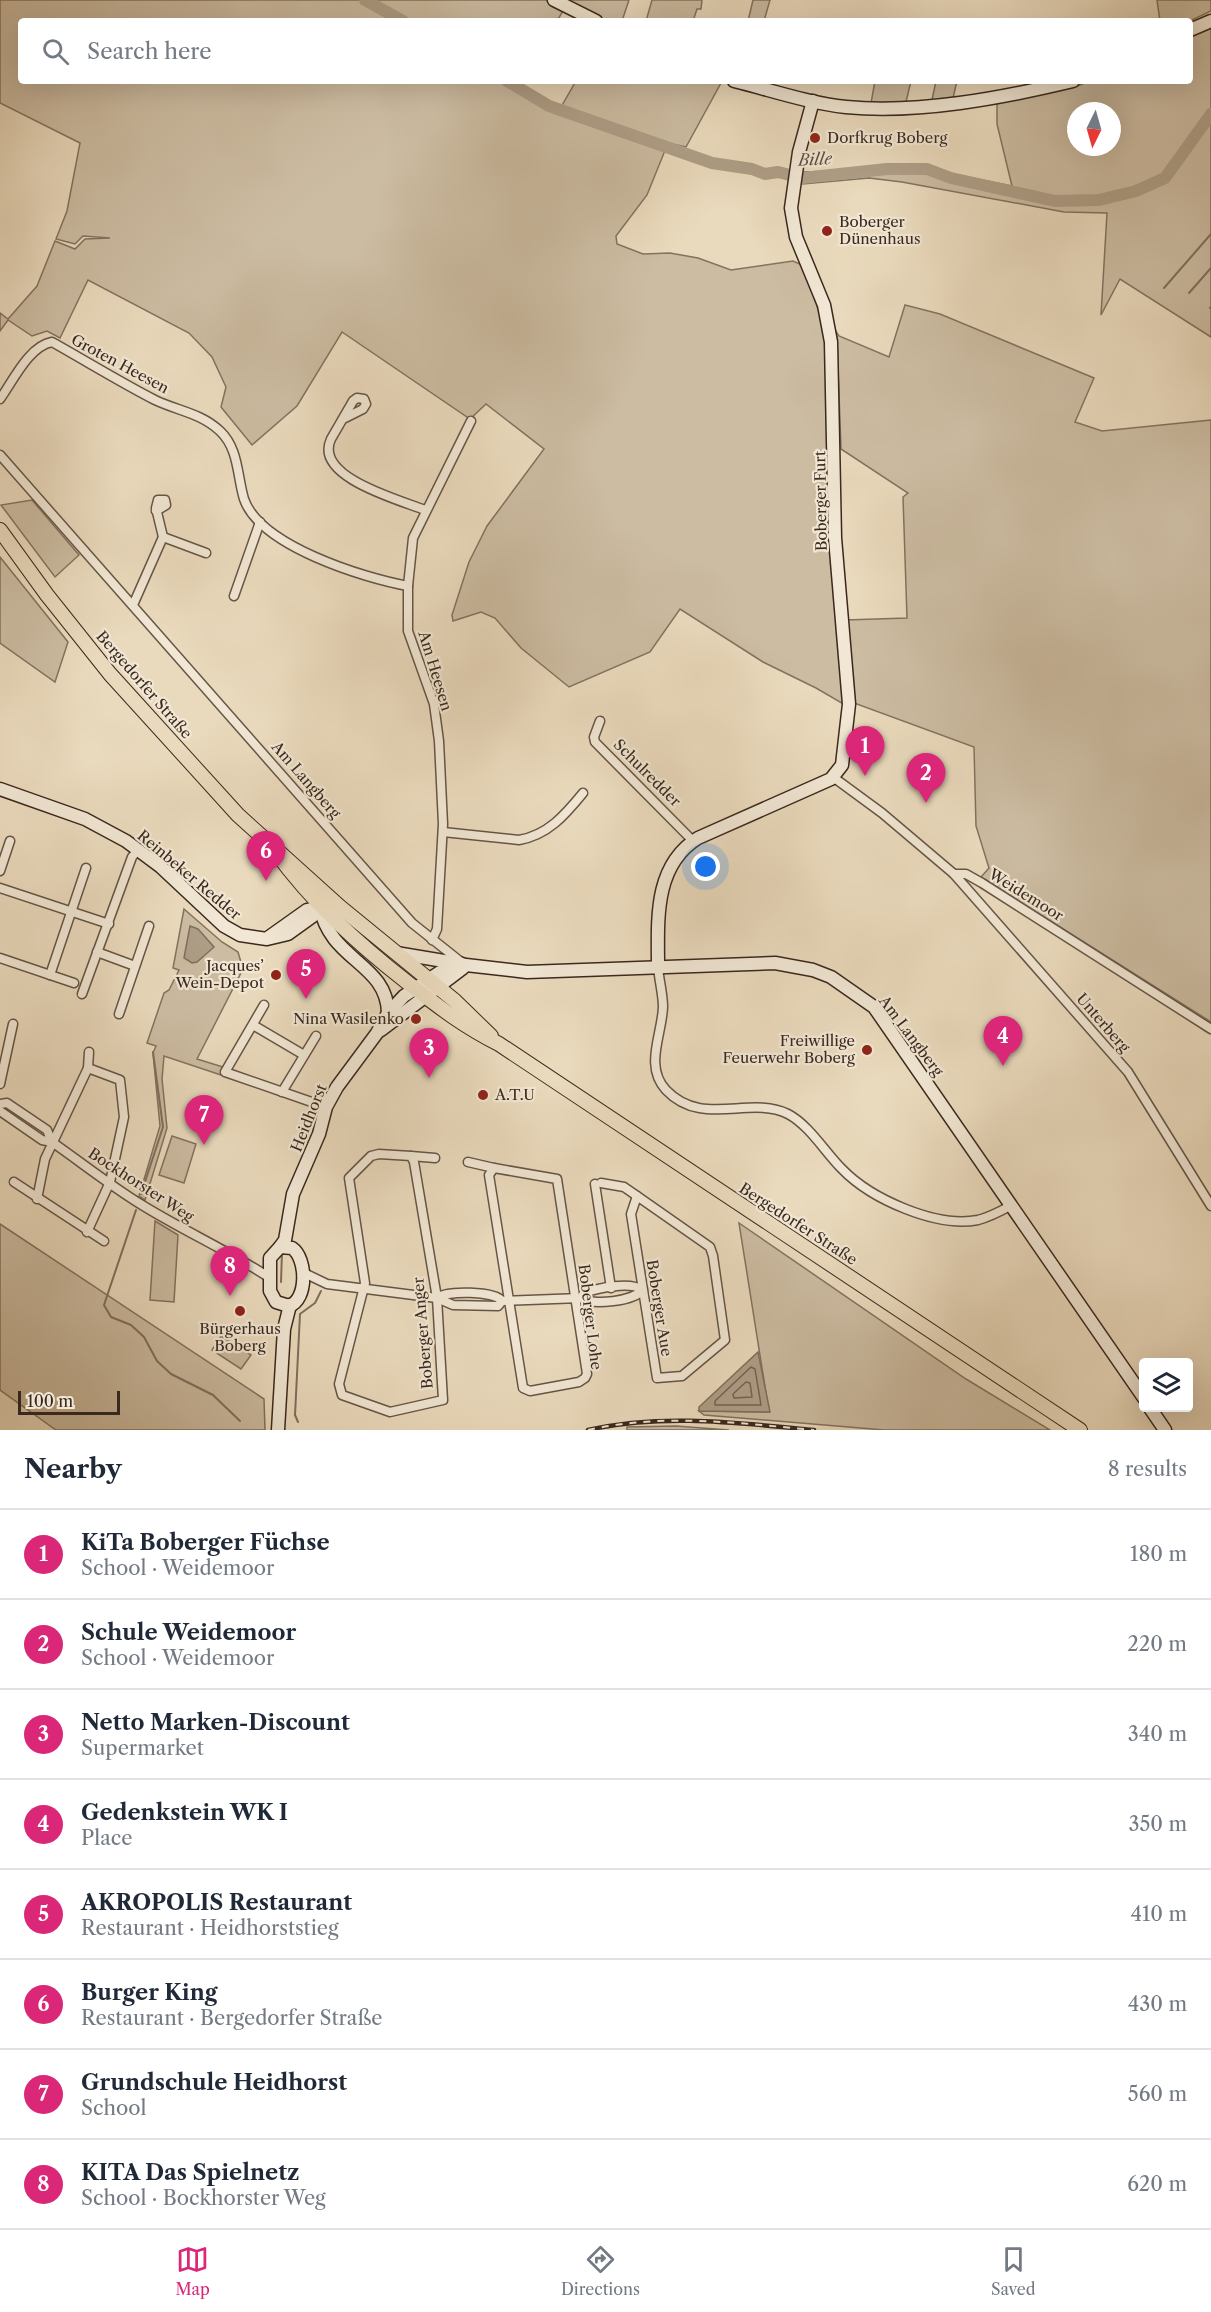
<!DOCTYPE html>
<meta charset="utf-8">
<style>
body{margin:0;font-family:"Libre Caslon Text",serif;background:#f6f6f7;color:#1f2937}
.controls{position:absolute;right:18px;bottom:18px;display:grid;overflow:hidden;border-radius:6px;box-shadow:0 6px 24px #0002}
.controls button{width:54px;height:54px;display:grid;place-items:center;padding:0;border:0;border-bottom:2px solid #e0e1e3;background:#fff;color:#1f2937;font:30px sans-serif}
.compass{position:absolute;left:1067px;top:102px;width:54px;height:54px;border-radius:50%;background:#fff;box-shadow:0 6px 24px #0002;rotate:185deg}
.scale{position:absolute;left:18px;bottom:15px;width:102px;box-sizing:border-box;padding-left:6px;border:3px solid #3a291e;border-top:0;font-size:16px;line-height:21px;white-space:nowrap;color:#3a291e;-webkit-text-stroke:4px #f1e7d4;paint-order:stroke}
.you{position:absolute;left:706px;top:867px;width:21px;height:21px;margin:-15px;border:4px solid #fff;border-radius:50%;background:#1a73e8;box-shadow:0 0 0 9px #1a73e833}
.badge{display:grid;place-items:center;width:39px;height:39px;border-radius:50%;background:#db2777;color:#fff;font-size:20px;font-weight:700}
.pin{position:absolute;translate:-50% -50px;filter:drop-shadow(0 2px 3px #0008)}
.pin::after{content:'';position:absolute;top:32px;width:21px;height:18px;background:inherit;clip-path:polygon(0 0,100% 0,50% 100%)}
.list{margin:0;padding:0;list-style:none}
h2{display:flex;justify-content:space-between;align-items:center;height:78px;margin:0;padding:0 24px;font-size:26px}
h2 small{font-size:20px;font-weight:400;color:#747a83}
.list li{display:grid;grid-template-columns:39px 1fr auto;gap:18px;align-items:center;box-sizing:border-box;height:90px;padding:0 24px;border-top:2px solid #e0e1e3}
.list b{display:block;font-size:22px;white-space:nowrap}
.list p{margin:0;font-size:20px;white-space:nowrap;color:#747a83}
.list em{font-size:20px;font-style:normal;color:#747a83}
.icon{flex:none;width:33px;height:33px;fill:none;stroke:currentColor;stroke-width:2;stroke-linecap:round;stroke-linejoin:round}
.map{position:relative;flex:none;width:1211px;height:1430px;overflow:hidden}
.search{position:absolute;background:#fff;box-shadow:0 6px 24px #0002;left:18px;right:18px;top:18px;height:66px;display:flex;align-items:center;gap:15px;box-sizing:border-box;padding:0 21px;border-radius:6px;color:#747a83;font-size:22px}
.sheet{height:798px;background:#fff}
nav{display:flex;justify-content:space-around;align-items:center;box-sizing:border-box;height:84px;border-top:2px solid #e0e1e3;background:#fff;font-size:16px;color:#747a83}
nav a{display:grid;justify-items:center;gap:3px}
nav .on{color:#db2777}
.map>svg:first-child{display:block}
.green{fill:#ccbca2;stroke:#837260;stroke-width:1.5;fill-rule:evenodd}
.water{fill:#ae9e87;stroke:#806f5d;stroke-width:1.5}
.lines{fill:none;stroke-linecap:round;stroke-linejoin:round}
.shore{stroke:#746452;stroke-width:1.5}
.stream{stroke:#806f5d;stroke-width:2}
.river{stroke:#ae9e87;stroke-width:12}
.street-casing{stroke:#665546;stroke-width:11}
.secondary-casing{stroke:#3a291e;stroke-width:15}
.primary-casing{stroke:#3a291e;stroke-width:16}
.street{stroke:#f1e7d4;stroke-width:8}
.secondary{stroke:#f1e7d4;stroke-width:12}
.primary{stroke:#eadabd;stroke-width:14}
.rail-casing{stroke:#3a291e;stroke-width:4.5}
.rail{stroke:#f1e7d4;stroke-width:2;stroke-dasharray:7;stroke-linecap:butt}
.poi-dot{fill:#8f2418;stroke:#f1e7d4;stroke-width:2}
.labels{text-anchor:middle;stroke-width:4.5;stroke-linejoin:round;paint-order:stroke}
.poi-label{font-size:15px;fill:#3a291e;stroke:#f1e7d4;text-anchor:start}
.street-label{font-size:15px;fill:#3a291e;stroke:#f1e7d4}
.water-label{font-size:16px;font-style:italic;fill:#5d4c3e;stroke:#f1e7d4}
</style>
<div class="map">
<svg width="1211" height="1430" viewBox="0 0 1211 1430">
<rect width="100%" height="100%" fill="#eadabd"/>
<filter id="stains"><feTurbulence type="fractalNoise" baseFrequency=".00333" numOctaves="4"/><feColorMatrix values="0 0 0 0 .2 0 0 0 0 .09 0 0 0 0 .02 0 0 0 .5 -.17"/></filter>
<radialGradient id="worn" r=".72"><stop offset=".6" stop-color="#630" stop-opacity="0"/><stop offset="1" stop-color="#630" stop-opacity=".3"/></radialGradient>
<!-- green -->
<g class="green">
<path d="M 0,0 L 359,0 L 396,21 L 21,21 L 21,81 L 502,81 L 548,108 L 635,134 L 561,107 L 576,81 L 721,83 L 686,147 L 668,143 L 647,195 L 616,236 L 617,244 L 643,254 L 670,253 L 698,258 L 731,270 L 793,261 L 802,265 L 825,328 L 845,705 L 816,688 L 763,662 L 680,609 L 650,652 L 569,687 L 521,648 L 495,618 L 481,612 L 453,621 L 452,615 L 469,562 L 487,526 L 544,449 L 486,404 L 470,419 L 342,332 L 297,406 L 252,445 L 221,407 L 226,387 L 212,357 L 189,333 L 88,280 L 60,338 L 47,331 L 32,336 L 8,320 L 0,331 L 0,313 L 8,319 L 37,286 L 55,241 L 75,249 L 85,239 L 110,238 L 83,236 L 75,244 L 56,239 L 67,211 L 80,143 L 0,103 Z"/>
<path d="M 371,0 L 546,0 L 563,11 L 557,21 L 410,21 Z"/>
<path d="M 568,0 L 629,0 L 622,21 L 602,21 L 567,3 Z"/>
<path d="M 652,0 L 702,0 L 701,9 L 697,9 L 693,21 L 646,21 Z"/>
<path d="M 753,0 L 770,0 L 764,21 L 748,21 Z"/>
<path d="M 1157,0 L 1211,0 L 1211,11 L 1190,21 L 1160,21 Z"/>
<path d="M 1211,28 L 1211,337 L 1120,279 L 1101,315 L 1107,213 L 1064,212 L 902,182 L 869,178 L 803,184 L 803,172 L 843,171 L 886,166 L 928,166 L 952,174 L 1012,186 L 997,124 L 997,101 L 1080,85 L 1089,81 L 1190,81 L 1190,37 ZM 1076,111 L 1112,111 L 1112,147 L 1076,147 Z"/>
<path d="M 875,81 L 911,81 L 906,102 L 871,103 Z"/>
<path d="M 936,81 L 957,81 L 953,98 L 932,100 Z"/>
<path d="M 905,305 L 940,314 L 1094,378 L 1075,422 L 1102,431 L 1211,420 L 1211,1022 L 981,877 L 989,868 L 976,826 L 974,747 L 854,703 L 845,620 L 907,618 L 903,497 L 908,493 L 841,449 L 837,338 L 833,327 L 839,336 L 889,357 Z"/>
<path d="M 32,500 L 79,555 L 55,577 L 1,505 Z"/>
<path d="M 0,557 L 68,642 L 55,682 L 0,643 Z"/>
<path d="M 184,909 L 222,942 L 238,952 L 243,969 L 197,1059 L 223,1067 L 221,1075 L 164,1056 L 162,1079 L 167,1128 L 145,1200 L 139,1196 L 160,1126 L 153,1053 L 156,1046 L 147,1043 L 164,993 L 169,990 L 179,970 L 173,968 Z"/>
<path d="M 172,1136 L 196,1144 L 184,1183 L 159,1175 Z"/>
<path d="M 155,1221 L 178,1235 L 174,1302 L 150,1300 Z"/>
<path d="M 739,1223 L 966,1379 L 1050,1430 L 884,1430 L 704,1415 L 699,1411 L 769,1412 Z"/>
<path d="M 0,1224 L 264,1399 L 265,1430 L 56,1430 L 0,1390 Z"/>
<path d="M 221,1336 L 251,1355 L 241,1369 L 212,1350 Z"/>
<path d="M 676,1426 L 729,1430 L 627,1430 L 627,1427 Z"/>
</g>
<!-- water -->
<g class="water">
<path d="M 190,926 L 198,929 L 214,947 L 197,962 L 192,963 L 184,958 Z"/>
<path d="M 758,1352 L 770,1412 L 699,1411 L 699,1407 Z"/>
</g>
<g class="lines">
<!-- shore -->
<g class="shore">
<path d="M 751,1367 L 755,1369 L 761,1405 L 715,1405 L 715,1401 Z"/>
<path d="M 746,1382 L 750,1383 L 752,1397 L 734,1398 L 733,1394 Z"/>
</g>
<!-- stream -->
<g class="stream">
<path d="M 1164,288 L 1211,234"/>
<path d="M 1189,293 L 1211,268"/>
<path d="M 1210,308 L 1211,307"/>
<path d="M 141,1194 L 163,1127 L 153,1052"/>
<path d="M 136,1210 L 104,1305 L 111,1317 L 131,1325 L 144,1337 L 157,1361 L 171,1374 L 213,1395 L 240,1421"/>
<path d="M 281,1282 L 282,1252"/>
<path d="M 298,1422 L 295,1415 L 300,1314 L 315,1303 L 321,1291"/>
</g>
<!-- river -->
<g class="river">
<path d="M 365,0 L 403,21"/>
<path d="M 507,81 L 549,106 L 712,163 L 752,169 L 765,174 L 778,172 L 802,178 L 887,169 L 927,169 L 951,178 L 1055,201 L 1099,200 L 1136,191 L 1165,178 L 1211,114"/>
</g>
<defs>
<g id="street">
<path d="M 0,399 C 13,381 29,346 52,342 C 86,361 120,382 155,400 C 178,411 201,413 220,431 C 239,449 237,476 244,499 C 260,546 364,578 408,586"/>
<path d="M 343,419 L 363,409 L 366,404 L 364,399 L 357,398 L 353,401 L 331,439 C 313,477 400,500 425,510"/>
<path d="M 0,455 L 412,923 L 461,962"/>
<path d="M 163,537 L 206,553"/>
<path d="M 234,596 L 260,522"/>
<path d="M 133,605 L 163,537 L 156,508 L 158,500 L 165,500 L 166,505 L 156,511"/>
<path d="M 600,721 L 594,737 L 595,742 L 693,841"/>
<path d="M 833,777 L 882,813 L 954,874 L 966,874 L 982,883 L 1211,1029"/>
<path d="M 443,832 L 519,840 C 548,835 565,815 583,793"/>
<path d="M 0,871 L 10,841"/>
<path d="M 954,874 L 1128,1072 L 1211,1206"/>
<path d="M 0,888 L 109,924"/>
<path d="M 432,940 L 437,929 L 443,824 L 439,741 L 434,704 L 408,631 L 408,586 L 413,538 L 471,421"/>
<path d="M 97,952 L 135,966"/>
<path d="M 0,958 L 74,983"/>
<path d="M 658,967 C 659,980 663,994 663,1007 C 662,1035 644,1066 666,1090 C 702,1128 750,1095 788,1114 C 809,1125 825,1152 842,1169 C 871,1199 936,1228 978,1220 C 990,1217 1001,1211 1012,1205"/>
<path d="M 50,975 L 86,868"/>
<path d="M 82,994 L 132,857 L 138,850"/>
<path d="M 264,1005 L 225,1072 L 326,1107"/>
<path d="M 119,1014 L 149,926"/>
<path d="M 253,1025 L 304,1055"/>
<path d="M 0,1084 L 13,1024"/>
<path d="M 282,1092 L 316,1036"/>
<path d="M 0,1104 L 7,1103 L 47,1130 L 52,1142"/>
<path d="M 0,1111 L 42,1140 L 52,1142 C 82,1163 111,1186 142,1205 C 184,1231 229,1251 270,1278"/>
<path d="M 379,1154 L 411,1156 L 414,1162 L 437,1298 L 443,1400 L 390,1412 L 342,1395 L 339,1384 L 365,1283 L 349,1178 L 371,1156 Z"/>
<path d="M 411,1156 L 435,1158"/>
<path d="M 468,1162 L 494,1168"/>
<path d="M 494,1168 L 557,1179 L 587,1374 L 585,1378 L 579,1382 L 530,1391 L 523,1388 L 489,1175 Z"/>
<path d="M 14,1182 L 104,1241"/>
<path d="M 601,1183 L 624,1187 L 637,1196"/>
<path d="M 595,1184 L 611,1288"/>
<path d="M 637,1196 L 710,1247 L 713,1256 L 725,1340 L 682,1376 L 657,1378 L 631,1214 Z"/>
<path d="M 37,1199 L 45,1159 L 88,1068 L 89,1052"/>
<path d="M 87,1232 L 110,1182 L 124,1117 L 120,1080 L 88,1068"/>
<path d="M 302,1272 L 327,1284 L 437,1298 L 453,1305 L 498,1306 L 502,1301 L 581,1298 C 592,1306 635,1301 642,1290 C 631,1281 598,1288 584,1293 L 581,1298"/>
<path d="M 437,1298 C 446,1290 495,1291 502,1301"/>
</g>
<g id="secondary">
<path d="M 554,0 L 596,21"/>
<path d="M 1190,30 L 1211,21"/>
<path d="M 734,81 C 771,90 808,103 846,107 C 918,114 1002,98 1073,81"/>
<path d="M 0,789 L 85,819 L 126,841 L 161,867 L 224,926 L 240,935 L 267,939 L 288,934 L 313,916 L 322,898"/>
<path d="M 320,907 C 330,961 387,963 388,1013"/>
<path d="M 269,937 L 307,910 L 324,906"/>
<path d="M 396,953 L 462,964"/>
<path d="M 658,967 C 658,921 653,866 698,838 L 831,779 L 842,765 L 849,704 L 835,538 L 831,342 L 824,305 L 796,237 L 791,208 L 799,152 L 813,101"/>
<path d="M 381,1030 L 463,968"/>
<path d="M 280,1247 L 285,1240 L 293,1194 L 319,1134 L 326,1107 L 337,1087 L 377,1033 L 388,1013 L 404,996 L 440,972 L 466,965 L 527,972 L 775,963 L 813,970 L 831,977 L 874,1007 L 1144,1398"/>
<path d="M 280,1247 L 292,1248 C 307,1258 308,1300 289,1306 L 276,1302 L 270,1291 L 270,1258 Z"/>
<path d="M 1150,1408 L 1165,1430"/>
<path d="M 278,1430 L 284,1329 L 290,1305"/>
</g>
<g id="primary">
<path d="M 0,530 L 47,595 L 110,674 L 238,815 L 340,907 L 455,1001 L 491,1036"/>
<path d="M 275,851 C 313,903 357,943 408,983 C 439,1007 463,1026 499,1044 L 1080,1430"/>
</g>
</defs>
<!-- street casing -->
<use href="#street" class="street-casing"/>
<!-- secondary casing -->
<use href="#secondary" class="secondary-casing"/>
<!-- primary casing -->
<use href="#primary" class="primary-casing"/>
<!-- street -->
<use href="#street" class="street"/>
<!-- secondary -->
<use href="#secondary" class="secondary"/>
<!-- primary -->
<use href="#primary" class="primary"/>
<defs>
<path id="rail" d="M 588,1430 C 662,1413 739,1423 814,1430"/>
</defs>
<!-- rail casing -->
<use href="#rail" class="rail-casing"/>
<!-- rail -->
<use href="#rail" class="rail"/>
</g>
<!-- markers -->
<g class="poi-dot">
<circle cx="815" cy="138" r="6"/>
<circle cx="827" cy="231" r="6"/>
<circle cx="276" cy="975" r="6"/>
<circle cx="416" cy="1019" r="6"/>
<circle cx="867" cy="1050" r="6"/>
<circle cx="483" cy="1095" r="6"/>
<circle cx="240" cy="1311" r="6"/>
</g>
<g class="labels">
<!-- poi labels -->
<g class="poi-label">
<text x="827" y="143">Dorfkrug Boberg</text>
<text x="839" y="227">Boberger<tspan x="839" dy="17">Dünenhaus</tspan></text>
<text x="264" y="971" text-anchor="end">Jacques’<tspan x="264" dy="17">Wein-Depot</tspan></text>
<text x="404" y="1024" text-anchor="end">Nina Wasilenko</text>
<text x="855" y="1046" text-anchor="end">Freiwillige<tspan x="855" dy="17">Feuerwehr Boberg</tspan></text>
<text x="495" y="1100">A.T.U</text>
<text x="240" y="1334" text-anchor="middle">Bürgerhaus<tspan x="240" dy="17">Boberg</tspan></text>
</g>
<!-- street labels -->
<g class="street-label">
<text transform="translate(120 364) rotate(28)" y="5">Groten Heesen</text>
<text transform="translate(821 501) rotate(-91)" y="5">Boberger Furt</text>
<text transform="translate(435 671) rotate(73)" y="5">Am Heesen</text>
<text transform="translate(144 685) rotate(49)" y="5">Bergedorfer Straße</text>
<text transform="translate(647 773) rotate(45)" y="5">Schulredder</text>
<text transform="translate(306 780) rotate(49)" y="5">Am Langberg</text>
<text transform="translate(189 875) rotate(40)" y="5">Reinbeker Redder</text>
<text transform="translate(1026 895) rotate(32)" y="5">Weidemoor</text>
<text transform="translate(1103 1023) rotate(49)" y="5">Unterberg</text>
<text transform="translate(911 1036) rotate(53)" y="5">Am Langberg</text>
<text transform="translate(309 1118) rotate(-68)" y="5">Heidhorst</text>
<text transform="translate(141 1185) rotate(33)" y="5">Bockhorster Weg</text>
<text transform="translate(798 1224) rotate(33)" y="5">Bergedorfer Straße</text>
<text transform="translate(659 1308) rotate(81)" y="5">Boberger Aue</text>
<text transform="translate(590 1317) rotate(83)" y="5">Boberger Lohe</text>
<text transform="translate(423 1333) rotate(-95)" y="5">Boberger Anger</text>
</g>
<!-- water labels -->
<g class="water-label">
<text transform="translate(815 159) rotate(-3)" y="6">Bille</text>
</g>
</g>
<rect width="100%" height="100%" filter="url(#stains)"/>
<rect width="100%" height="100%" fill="url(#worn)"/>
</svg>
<div class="controls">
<button><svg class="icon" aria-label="layers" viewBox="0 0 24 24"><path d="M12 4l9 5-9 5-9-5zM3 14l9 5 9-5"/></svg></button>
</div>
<svg class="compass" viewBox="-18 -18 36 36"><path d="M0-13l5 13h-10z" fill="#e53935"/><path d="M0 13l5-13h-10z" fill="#747a83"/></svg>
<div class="scale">100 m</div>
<div class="you"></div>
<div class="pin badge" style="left:865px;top:776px">1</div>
<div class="pin badge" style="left:926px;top:803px">2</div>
<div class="pin badge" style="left:429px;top:1078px">3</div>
<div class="pin badge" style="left:1003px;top:1066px">4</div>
<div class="pin badge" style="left:306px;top:999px">5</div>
<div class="pin badge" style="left:266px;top:881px">6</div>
<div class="pin badge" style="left:204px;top:1145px">7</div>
<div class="pin badge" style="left:230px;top:1296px">8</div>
<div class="search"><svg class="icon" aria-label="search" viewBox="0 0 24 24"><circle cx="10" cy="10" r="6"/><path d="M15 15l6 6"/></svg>Search here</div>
</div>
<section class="sheet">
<h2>Nearby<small>8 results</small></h2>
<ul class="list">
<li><span class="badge">1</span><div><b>KiTa Boberger Füchse</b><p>School · Weidemoor</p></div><em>180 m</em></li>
<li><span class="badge">2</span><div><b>Schule Weidemoor</b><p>School · Weidemoor</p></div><em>220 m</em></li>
<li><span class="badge">3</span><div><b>Netto Marken-Discount</b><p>Supermarket</p></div><em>340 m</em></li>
<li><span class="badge">4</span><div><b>Gedenkstein WK I</b><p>Place</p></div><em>350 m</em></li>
<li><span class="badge">5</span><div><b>AKROPOLIS Restaurant</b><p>Restaurant · Heidhorststieg</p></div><em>410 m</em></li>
<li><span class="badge">6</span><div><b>Burger King</b><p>Restaurant · Bergedorfer Straße</p></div><em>430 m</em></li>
<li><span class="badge">7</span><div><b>Grundschule Heidhorst</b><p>School</p></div><em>560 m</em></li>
<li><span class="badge">8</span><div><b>KITA Das Spielnetz</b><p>School · Bockhorster Weg</p></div><em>620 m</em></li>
</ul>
</section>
<nav>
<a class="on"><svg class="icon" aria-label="map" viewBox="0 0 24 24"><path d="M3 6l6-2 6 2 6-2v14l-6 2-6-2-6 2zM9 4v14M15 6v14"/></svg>Map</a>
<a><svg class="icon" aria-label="directions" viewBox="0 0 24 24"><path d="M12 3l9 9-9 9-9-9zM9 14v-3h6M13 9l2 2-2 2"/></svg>Directions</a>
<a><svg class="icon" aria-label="saved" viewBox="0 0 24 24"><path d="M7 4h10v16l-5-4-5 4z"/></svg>Saved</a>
</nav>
